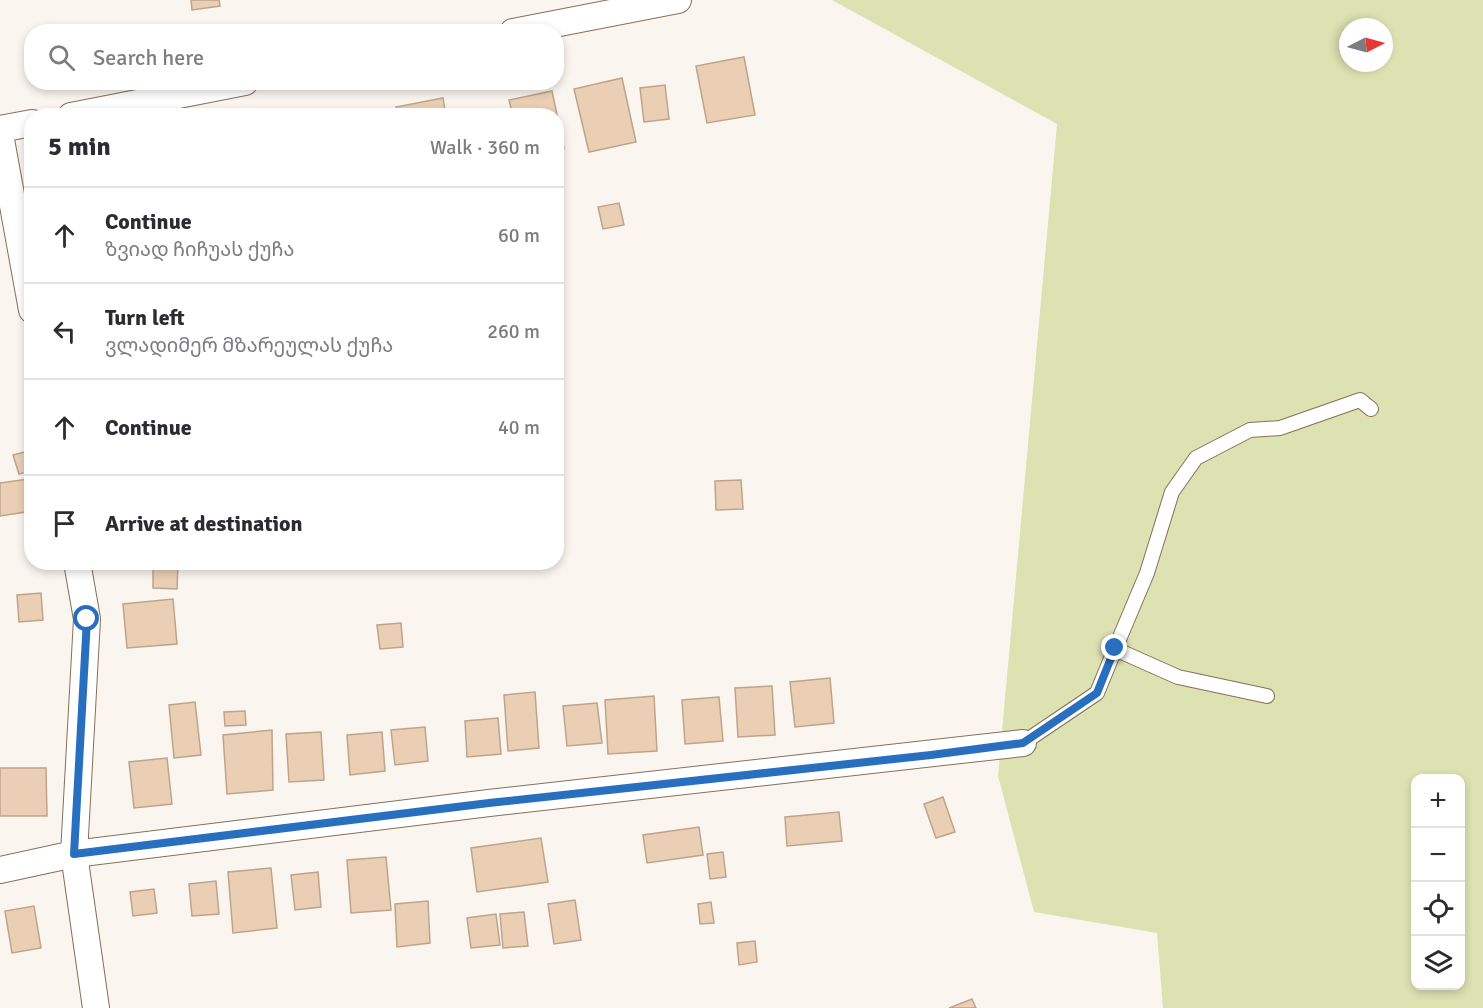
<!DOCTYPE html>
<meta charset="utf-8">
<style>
body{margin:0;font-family:Signika,"Noto Sans Georgian",sans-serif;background:#f7f7f7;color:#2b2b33}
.controls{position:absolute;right:18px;bottom:18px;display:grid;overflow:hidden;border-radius:12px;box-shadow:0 3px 9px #0003}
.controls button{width:54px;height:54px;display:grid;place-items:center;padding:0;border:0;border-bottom:2px solid #e1e1e2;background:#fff;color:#2b2b33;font:30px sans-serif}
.compass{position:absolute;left:1339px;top:18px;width:54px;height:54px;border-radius:50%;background:#fff;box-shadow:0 3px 9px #0003;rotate:84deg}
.stop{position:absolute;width:18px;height:18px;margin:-14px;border:4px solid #296fc0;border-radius:50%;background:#fff}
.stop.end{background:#296fc0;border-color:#fff;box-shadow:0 2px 6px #0008}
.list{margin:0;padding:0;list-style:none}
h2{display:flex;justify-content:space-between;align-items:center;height:78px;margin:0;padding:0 24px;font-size:26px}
h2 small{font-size:20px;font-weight:400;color:#7c7c81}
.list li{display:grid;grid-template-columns:39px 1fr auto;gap:18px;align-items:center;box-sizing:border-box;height:96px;padding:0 24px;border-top:2px solid #e1e1e2}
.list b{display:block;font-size:22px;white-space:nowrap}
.list p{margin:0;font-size:20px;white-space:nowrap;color:#7c7c81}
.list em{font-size:20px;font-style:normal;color:#7c7c81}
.icon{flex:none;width:33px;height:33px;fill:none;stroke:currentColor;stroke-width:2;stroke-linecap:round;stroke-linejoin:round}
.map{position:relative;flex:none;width:1483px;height:1008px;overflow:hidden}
.search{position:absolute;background:#fff;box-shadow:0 3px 9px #0003;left:24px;top:24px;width:540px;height:66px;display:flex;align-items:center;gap:15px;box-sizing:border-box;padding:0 21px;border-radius:24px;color:#7c7c81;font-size:22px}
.panel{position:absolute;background:#fff;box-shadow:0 3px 9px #0003;left:24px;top:108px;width:540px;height:462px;border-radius:24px}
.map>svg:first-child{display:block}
.green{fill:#dde2b3;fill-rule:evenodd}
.building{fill:#eacfb5;stroke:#bea48b;stroke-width:1.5}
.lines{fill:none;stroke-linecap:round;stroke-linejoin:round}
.service-casing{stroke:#876f57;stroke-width:16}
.minor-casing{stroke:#876f57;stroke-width:28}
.service{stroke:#fff;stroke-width:14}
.minor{stroke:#fff;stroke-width:26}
.route{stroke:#296fc0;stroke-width:8}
</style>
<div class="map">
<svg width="1483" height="1008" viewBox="0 0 1483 1008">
<rect width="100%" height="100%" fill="#fbf5f0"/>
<!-- green -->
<path class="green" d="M 832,0 L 1483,0 L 1483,1008 L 1163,1008 L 1157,933 L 1034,912 L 998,776 L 1057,124 ZM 1348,27 L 1384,27 L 1384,63 L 1348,63 ZM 1416,778 L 1460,778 L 1460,986 L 1416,986 Z"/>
<!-- building -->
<g class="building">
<path d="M 191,0 L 219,0 L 220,6 L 192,10 Z"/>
<path d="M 744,57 L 755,115 L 707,123 L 696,66 Z"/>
<path d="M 622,78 L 636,142 L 589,152 L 574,89 Z"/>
<path d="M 665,85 L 669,119 L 644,122 L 640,88 Z"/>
<path d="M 552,91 L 564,148 L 556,150 L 556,116 L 513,116 L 509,100 Z"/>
<path d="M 443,98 L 446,116 L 398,116 L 396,107 Z"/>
<path d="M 619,203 L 624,225 L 603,229 L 598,207 Z"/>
<path d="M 32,450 L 32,471 L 19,474 L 13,455 Z"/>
<path d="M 28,479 L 32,511 L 0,516 L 0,483 Z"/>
<path d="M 741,480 L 743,509 L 716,510 L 715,481 Z"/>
<path d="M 153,563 L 178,563 L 177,589 L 153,588 Z"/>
<path d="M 41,593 L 43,620 L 19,622 L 17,595 Z"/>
<path d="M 173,599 L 177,644 L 127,648 L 123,604 Z"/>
<path d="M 401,623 L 403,647 L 380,649 L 377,625 Z"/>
<path d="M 830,678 L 834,723 L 795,727 L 790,682 Z"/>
<path d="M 772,686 L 775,735 L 738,737 L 735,688 Z"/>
<path d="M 535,692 L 539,748 L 508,751 L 504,695 Z"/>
<path d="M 654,696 L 657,751 L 608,754 L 605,700 Z"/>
<path d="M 719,697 L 723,741 L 685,744 L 682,700 Z"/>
<path d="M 195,702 L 201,755 L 174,758 L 169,705 Z"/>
<path d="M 597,703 L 602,743 L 567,746 L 563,706 Z"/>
<path d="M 245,711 L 246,725 L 225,726 L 224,712 Z"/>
<path d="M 498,718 L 501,754 L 467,757 L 465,721 Z"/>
<path d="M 425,727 L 428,761 L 395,765 L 391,730 Z"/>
<path d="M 272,730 L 273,790 L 227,794 L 223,735 Z"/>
<path d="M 321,732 L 324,780 L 289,782 L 286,734 Z"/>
<path d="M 382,732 L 385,771 L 350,775 L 347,735 Z"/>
<path d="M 167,758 L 172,804 L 134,808 L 129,762 Z"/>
<path d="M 0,768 L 46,768 L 47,816 L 0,816 Z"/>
<path d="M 943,797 L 955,832 L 936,838 L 924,804 Z"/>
<path d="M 839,812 L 842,841 L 787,846 L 785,817 Z"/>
<path d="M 699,827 L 703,855 L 647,863 L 643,835 Z"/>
<path d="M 541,838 L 548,882 L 477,892 L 471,848 Z"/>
<path d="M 723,852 L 726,877 L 710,879 L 707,854 Z"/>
<path d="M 386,857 L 391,910 L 351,913 L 347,860 Z"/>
<path d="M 271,868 L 277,928 L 233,933 L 228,872 Z"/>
<path d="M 318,872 L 321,907 L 295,910 L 291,875 Z"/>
<path d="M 216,881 L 219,914 L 192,916 L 189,884 Z"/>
<path d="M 154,889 L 157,913 L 133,916 L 130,892 Z"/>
<path d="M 575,900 L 581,940 L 554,944 L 548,904 Z"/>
<path d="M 428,901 L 430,943 L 397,947 L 395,904 Z"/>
<path d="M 711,902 L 714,923 L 700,924 L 698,904 Z"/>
<path d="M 34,906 L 41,948 L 12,953 L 5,911 Z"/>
<path d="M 524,912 L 528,946 L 503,948 L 500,914 Z"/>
<path d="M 496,914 L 500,945 L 471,948 L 467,918 Z"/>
<path d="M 755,941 L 757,962 L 739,965 L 737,943 Z"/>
<path d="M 972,999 L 976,1008 L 949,1008 Z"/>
</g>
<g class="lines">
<defs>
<g id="service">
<path d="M 1115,649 L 1147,573 L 1172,492 L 1196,458 L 1250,430 L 1280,428 L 1360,400 L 1371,409"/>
<path d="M 1023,743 L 1097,693 L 1115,649 L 1178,677 L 1267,696"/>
</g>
<g id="minor">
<path d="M 513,32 L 678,0"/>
<path d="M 71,116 L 245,82"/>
<path d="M 0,129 L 32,123"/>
<path d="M 0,134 L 32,310"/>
<path d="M 77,562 L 87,619 L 74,854 L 96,1008"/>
<path d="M 0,870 L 74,854 L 489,803 L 1023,743"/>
</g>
</defs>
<!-- service casing -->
<use href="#service" class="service-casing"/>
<!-- minor casing -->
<use href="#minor" class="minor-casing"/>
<!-- service -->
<use href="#service" class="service"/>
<!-- minor -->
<use href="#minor" class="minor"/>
</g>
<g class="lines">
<!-- route -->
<path class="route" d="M 87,619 L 74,854 L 489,803 L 931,755 L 1023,743 L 1097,693 L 1115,648"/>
</g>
</svg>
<div class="controls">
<button>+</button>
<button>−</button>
<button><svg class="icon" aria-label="locate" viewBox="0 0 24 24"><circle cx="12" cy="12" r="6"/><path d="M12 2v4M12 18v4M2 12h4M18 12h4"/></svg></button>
<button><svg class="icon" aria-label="layers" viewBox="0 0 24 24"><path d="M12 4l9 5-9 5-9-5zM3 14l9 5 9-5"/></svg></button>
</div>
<svg class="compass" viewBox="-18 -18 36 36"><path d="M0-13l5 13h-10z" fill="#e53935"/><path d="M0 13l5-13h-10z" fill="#7c7c81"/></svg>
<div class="stop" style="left:87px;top:619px"></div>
<div class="stop end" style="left:1115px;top:648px"></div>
<div class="search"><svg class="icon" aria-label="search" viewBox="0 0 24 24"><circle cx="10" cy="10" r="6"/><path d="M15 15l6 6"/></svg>Search here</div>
<section class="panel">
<h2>5 min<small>Walk · 360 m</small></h2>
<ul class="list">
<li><svg class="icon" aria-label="ahead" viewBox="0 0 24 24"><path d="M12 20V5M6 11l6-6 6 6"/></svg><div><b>Continue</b><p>ზვიად ჩიჩუას ქუჩა</p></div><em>60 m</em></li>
<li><svg class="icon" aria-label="left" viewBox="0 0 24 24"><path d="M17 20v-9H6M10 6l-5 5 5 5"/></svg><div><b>Turn left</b><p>ვლადიმერ მზარეულას ქუჩა</p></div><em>260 m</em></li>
<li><svg class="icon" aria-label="ahead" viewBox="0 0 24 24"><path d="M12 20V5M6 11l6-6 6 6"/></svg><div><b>Continue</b></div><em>40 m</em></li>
<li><svg class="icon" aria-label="arrive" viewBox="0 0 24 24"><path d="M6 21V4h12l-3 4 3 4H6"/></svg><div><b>Arrive at destination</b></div></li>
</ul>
</section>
</div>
